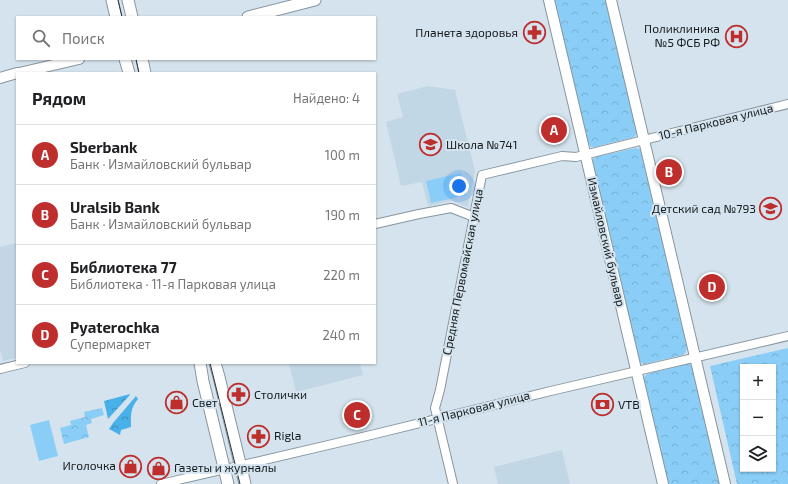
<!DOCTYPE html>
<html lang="ru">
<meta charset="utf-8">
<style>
body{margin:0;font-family:"Exo 2",sans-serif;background:#f6f6f6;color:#202124}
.controls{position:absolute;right:12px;bottom:12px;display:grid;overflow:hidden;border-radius:0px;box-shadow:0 1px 3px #0004}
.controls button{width:36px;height:36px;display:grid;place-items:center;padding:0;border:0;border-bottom:1px solid #e0e0e0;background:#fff;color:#202124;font:20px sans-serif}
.you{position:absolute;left:459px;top:186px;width:14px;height:14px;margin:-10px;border:3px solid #fff;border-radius:50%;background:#1a73e8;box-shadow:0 0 0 6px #1a73e833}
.badge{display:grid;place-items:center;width:26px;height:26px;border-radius:50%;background:#bd2e2d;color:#fff;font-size:13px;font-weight:700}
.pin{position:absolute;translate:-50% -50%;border:2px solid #fff;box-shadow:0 1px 4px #0006}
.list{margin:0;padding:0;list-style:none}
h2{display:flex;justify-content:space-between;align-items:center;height:52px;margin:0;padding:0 16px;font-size:17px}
h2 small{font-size:13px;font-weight:400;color:#757577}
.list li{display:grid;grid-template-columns:26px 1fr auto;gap:12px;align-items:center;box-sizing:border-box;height:60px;padding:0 16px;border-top:1px solid #e0e0e0}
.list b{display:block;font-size:15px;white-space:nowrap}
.list p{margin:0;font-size:13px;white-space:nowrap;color:#757577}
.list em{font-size:13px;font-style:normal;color:#757577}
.icon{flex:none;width:22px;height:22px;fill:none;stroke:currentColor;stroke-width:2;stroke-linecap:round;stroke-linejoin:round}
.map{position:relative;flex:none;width:788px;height:484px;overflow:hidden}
.search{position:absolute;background:#fff;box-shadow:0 1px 3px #0004;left:16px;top:16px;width:360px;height:44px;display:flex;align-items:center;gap:10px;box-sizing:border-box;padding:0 14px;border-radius:0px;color:#757577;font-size:15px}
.panel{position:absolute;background:#fff;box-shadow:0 1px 3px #0004;left:16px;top:72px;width:360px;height:292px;border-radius:0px}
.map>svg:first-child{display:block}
.built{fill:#c2d7e5}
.forest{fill:url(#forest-crowns)}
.park{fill:url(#park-crowns);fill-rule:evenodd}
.pitch{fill:#8acef7}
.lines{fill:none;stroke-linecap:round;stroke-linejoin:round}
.minor-casing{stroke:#88959e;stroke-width:10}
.tertiary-casing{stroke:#88959e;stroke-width:12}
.secondary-casing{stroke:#88959e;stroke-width:13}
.minor{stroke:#fff;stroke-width:8}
.tertiary{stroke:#fff;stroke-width:10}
.secondary{stroke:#fff;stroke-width:11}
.tram{stroke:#2b3236;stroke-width:1}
.labels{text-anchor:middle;stroke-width:4;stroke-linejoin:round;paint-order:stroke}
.poi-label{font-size:12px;fill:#151b1e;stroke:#d4e3ed;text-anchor:start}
.street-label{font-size:12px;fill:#151b1e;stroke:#d4e3ed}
</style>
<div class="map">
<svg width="788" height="484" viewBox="0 0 788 484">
<defs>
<pattern id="forest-crowns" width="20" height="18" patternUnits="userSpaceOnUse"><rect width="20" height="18" fill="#49b1e9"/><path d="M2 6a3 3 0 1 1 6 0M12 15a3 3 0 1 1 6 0" fill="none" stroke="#3c8fbc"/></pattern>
<pattern id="park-crowns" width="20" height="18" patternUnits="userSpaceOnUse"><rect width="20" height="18" fill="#8acef7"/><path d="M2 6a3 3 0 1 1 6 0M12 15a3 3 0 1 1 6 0" fill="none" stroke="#76b0d3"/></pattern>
</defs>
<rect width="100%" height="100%" fill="#d4e3ed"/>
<!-- built -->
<g class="built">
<path d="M 428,86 L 455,90 L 475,171 L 468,207 L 451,201 L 428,206 L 422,182 L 401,186 L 386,122 L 403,117 L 397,94 Z"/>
<path d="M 17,243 L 17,358 L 3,361 L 0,350 L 0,247 Z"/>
<path d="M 289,363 L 360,363 L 363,375 L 296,392 Z"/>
<path d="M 562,450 L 570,484 L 498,484 L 494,467 Z"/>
</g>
<!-- forest -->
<g class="forest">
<path d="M 130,394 L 129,396 L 108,419 L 104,401 Z"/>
<path d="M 136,396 L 138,399 C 130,409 131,414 131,427 L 121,430 L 120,435 L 109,429 L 113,423 Z"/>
</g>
<!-- park -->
<g class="park">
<path d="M 554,0 L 606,0 L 637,129 L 637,134 L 634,137 L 595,147 L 591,147 L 588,143 Z"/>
<path d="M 636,148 L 640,149 L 642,153 L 687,347 L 686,352 L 683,355 L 644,364 L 640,362 L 638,358 L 592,161 L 595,157 Z"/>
<path d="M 788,348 L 788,484 L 737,484 L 710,366 ZM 743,367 L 773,367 L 773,469 L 743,469 Z"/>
<path d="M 687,364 L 691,364 L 693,368 L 721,484 L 668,484 L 643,381 L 644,377 L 647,374 Z"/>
<path d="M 102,408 L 104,415 L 91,419 L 92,423 L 86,425 L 89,437 L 64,444 L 60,428 L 71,425 L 70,421 L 85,417 L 84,412 Z"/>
</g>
<!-- pitch -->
<g class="pitch">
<path d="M 461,173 L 467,195 L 431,203 L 426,181 Z"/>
<path d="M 49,420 L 58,456 L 39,461 L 30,425 Z"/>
</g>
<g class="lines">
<defs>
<g id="minor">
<path d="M 375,224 L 419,214 L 451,208 L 474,217"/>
<path d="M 0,369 L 25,363"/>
<path d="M 161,484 L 371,435 L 555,390 L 788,336"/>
<path d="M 453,484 L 435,408 L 440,390 L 482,175 L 562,156 L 576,157 L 788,104"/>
</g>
<g id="tertiary">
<path d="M 549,0 L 663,484"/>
<path d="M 611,0 L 725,484"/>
<path d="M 19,73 L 79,59"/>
<path d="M 0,78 L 17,73"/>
</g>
<g id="secondary">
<path d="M 112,0 L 116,17"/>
<path d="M 128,0 L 132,17"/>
<path d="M 248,17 L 315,0"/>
<path d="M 125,59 L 129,73"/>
<path d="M 142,59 L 145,73"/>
<path d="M 200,363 L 203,381 L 228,484"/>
<path d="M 215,363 L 219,377 L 245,484"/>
</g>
</defs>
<!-- minor casing -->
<use href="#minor" class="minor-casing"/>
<!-- tertiary casing -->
<use href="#tertiary" class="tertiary-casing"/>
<!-- secondary casing -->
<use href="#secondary" class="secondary-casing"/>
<!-- minor -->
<use href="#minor" class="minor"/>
<!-- tertiary -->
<use href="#tertiary" class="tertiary"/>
<!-- secondary -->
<use href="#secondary" class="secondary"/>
<!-- tram -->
<g class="tram">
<path d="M 118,0 L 122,17"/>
<path d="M 136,59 L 139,73"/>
<path d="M 210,363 L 240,484"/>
</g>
</g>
<!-- icons -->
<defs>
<symbol id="pharmacy-ring" viewBox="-11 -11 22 22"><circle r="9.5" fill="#d4e3ed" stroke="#bd2e2d" stroke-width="1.5"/><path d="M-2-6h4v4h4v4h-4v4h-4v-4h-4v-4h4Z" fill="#bd2e2d"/></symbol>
<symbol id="hospital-ring" viewBox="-11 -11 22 22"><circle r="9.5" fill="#d4e3ed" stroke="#bd2e2d" stroke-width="1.5"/><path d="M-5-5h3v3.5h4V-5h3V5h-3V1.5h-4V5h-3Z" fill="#bd2e2d"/></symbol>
<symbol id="school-ring" viewBox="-11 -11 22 22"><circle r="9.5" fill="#d4e3ed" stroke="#bd2e2d" stroke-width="1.5"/><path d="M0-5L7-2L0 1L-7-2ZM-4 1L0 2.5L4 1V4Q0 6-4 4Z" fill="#bd2e2d"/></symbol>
<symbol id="shop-ring" viewBox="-11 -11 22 22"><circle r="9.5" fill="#d4e3ed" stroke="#bd2e2d" stroke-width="1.5"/><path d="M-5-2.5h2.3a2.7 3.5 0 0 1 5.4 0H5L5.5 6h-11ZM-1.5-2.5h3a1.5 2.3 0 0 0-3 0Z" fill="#bd2e2d"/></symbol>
<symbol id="bank-ring" viewBox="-11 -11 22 22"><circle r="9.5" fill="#d4e3ed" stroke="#bd2e2d" stroke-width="1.5"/><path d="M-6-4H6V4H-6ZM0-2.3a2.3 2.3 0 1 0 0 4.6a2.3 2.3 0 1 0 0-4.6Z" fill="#bd2e2d"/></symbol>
</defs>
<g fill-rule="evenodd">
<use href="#pharmacy-ring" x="522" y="20" width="25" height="25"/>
<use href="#hospital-ring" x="724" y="24" width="25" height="25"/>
<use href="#school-ring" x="418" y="132" width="25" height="25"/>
<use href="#school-ring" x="758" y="196" width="25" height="25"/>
<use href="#pharmacy-ring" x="226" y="382" width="25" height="25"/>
<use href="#shop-ring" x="164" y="390" width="25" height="25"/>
<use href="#bank-ring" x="590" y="392" width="25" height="25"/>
<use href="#pharmacy-ring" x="246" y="424" width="25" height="25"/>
<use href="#shop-ring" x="118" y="454" width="25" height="25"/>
<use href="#shop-ring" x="146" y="456" width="25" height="25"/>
</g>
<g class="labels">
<!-- poi labels -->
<g class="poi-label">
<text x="720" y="33" text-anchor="end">Поликлиника<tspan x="720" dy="14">№5 ФСБ РФ</tspan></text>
<text x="518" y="37" text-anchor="end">Планета здоровья</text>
<text x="446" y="149">Школа №741</text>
<text x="756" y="213" text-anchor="end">Детский сад №793</text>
<text x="254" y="399">Столички</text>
<text x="192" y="407">Свет</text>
<text x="618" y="409">VTB</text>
<text x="274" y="440">Rigla</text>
<text x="116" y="470" text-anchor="end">Иголочка</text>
<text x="174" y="472">Газеты и журналы</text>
</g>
<!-- street labels -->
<g class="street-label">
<text transform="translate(716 122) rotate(-14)" y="4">10-я Парковая улица</text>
<text transform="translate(606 242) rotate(77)" y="4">Измайловский бульвар</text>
<text transform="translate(463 272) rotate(-79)" y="4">Средняя Первомайская улица</text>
<text transform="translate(474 409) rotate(-14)" y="4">11-я Парковая улица</text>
</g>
</g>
</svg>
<div class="controls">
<button>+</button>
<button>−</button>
<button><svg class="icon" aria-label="layers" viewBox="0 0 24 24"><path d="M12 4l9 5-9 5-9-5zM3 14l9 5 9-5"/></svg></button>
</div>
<div class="you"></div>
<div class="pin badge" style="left:554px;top:130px">A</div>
<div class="pin badge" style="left:669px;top:172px">B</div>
<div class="pin badge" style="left:357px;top:415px">C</div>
<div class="pin badge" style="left:712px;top:287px">D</div>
<div class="search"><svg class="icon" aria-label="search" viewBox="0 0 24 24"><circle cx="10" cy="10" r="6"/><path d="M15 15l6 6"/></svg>Поиск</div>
<section class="panel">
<h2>Рядом<small>Найдено: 4</small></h2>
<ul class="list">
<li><span class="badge">A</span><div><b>Sberbank</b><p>Банк · Измайловский бульвар</p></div><em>100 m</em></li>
<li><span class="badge">B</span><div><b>Uralsib Bank</b><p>Банк · Измайловский бульвар</p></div><em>190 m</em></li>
<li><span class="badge">C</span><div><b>Библиотека 77</b><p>Библиотека · 11-я Парковая улица</p></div><em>220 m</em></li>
<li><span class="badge">D</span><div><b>Pyaterochka</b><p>Супермаркет</p></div><em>240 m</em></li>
</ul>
</section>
</div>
